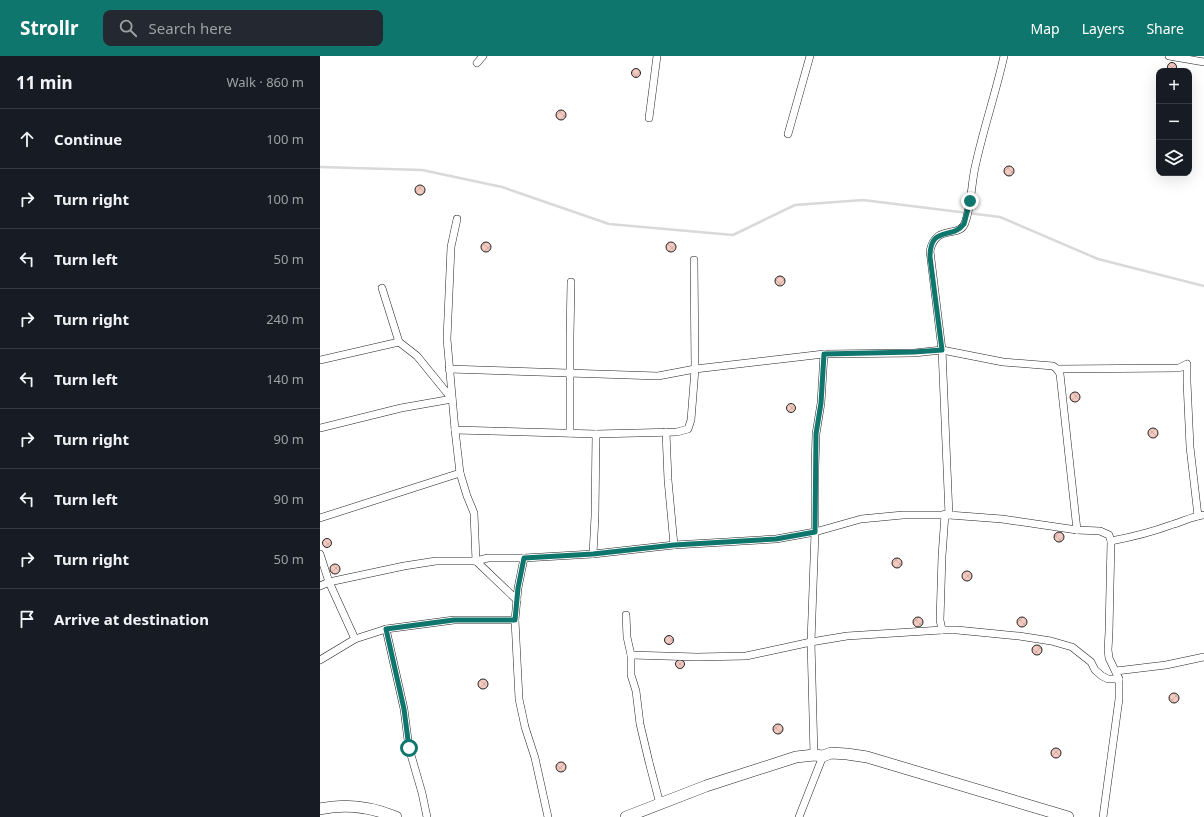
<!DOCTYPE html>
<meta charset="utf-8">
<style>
body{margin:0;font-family:"Noto Sans",sans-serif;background:#242831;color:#f1f3f6}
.controls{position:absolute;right:12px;top:12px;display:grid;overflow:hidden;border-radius:8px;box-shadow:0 4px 16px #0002}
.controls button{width:36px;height:36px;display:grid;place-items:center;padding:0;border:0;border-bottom:1px solid #363941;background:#171b24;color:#f1f3f6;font:20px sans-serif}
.stop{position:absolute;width:12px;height:12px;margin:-9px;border:3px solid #0f766e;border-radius:50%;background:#fff}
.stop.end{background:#0f766e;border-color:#fff;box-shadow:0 1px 4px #0008}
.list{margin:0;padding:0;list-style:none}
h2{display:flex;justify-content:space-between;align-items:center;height:52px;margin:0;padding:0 16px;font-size:17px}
h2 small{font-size:13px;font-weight:400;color:#9ea1a6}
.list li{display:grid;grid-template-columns:26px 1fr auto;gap:12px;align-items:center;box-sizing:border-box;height:60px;padding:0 16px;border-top:1px solid #363941}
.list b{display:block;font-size:15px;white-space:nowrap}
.list em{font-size:13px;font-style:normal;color:#9ea1a6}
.icon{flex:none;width:22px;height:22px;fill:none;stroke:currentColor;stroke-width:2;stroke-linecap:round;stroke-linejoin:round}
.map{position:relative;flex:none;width:884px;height:761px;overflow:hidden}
header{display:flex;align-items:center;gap:24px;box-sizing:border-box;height:56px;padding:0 20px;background:#0f766e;color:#fff}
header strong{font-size:19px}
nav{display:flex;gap:22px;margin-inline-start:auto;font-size:14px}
.search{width:280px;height:36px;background:#242831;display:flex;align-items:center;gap:10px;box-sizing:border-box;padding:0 14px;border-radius:8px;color:#9ea1a6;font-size:15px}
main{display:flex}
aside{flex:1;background:#171b24}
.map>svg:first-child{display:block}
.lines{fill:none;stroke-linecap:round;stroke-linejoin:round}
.stream{stroke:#d9d9d9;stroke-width:2.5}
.building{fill:url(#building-cross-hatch);stroke:#222}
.street-casing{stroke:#222;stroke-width:8}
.secondary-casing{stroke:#222;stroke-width:12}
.street{stroke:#fff;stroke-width:7}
.secondary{stroke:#fff;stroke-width:11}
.route{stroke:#0f766e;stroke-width:5}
</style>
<header>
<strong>Strollr</strong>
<div class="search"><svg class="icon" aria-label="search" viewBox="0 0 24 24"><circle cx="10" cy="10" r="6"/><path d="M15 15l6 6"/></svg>Search here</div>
<nav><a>Map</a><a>Layers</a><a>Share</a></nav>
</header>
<main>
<aside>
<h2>11 min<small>Walk · 860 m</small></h2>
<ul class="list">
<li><svg class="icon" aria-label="ahead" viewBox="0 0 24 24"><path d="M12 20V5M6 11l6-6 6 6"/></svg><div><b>Continue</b></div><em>100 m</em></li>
<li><svg class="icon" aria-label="right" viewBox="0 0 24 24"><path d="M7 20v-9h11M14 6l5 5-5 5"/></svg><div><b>Turn right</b></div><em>100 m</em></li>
<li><svg class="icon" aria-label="left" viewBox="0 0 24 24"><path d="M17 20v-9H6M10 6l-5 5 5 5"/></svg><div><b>Turn left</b></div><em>50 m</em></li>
<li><svg class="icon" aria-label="right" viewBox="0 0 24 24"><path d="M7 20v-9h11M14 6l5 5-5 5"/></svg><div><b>Turn right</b></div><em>240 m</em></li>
<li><svg class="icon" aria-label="left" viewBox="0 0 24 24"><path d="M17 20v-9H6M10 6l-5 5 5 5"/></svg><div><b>Turn left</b></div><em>140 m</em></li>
<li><svg class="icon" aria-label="right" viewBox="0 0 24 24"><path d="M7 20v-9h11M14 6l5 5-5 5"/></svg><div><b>Turn right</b></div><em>90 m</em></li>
<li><svg class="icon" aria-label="left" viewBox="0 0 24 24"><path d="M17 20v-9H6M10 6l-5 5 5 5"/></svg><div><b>Turn left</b></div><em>90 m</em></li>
<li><svg class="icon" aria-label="right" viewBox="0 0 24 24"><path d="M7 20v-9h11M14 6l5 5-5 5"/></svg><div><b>Turn right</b></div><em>50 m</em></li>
<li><svg class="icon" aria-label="arrive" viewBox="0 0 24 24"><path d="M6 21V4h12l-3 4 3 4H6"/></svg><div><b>Arrive at destination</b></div></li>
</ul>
</aside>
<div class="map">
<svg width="884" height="761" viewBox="0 0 884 761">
<defs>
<pattern id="building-cross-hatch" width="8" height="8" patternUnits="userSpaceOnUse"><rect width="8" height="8" fill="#f3c9c0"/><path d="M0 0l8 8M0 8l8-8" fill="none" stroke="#d0aca5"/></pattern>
</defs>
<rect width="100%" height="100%" fill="#fff"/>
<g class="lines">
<!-- stream -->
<path class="stream" d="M 0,111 L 102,114 L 182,131 L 289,168 L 413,179 L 475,149 L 543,144 L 680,161 L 778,203 L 884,230"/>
</g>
<!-- building -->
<g class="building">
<circle cx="852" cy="11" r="4.5"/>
<circle cx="316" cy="17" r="4.5"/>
<circle cx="241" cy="59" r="5"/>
<circle cx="689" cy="115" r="5"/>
<circle cx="100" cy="134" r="5"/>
<circle cx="166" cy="191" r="5"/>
<circle cx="351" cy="191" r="5"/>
<circle cx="460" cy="225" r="5"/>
<circle cx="755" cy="341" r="5"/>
<circle cx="471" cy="352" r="4.5"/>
<circle cx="833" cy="377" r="5"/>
<circle cx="739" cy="481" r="5"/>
<circle cx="7" cy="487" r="4.5"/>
<circle cx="577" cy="507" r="5"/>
<circle cx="15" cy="513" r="5"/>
<circle cx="647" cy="520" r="5"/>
<circle cx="598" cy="566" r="5"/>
<circle cx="702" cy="566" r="5"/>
<circle cx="349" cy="584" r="4.5"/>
<circle cx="717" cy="594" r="5"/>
<circle cx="360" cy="608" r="4.5"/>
<circle cx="163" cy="628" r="5"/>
<circle cx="854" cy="642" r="5"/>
<circle cx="458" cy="673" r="5"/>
<circle cx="736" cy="697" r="5"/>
<circle cx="241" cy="711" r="5"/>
</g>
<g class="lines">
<defs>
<g id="street">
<path d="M 684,0 C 676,36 664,71 656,107 C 651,126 652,148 645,167 C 639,183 616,167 610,195 L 622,294 L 629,459 L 682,463 L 757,474 L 780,475 L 789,479 L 791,485 L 789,576 L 788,594 L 789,602 L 799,623 L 799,643 L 783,761"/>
<path d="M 849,0 L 884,6"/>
<path d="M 157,7 L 163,0"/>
<path d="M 329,62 L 337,0"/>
<path d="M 468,78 L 490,0"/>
<path d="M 137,163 L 131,191 L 127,283 L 135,374 L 140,417 L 147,440 L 154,457 L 156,505 L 197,544"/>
<path d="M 0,304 L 79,286"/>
<path d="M 129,313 L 338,320 L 375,313 L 504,298 L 594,297 L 622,294 L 683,306 L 733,310 L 737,313 L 740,318 L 757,474"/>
<path d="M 737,313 L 859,312 L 867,308 L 867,326 L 870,391 L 878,460"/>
<path d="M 0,372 L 81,352 L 132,343 L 97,300 L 79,286 L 62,232"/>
<path d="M 135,374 L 276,378 L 357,376 L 368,373 L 371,364 L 375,313 L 374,204"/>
<path d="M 346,376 L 348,424 L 354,489"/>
<path d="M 250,377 L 250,280 L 251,226"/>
<path d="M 0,462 L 140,417"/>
<path d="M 791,485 C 812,481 832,476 851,469 C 862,466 873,460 884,459"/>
<path d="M 0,498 L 9,526 L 35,583"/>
<path d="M 273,498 L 275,460 L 276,378"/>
<path d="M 204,502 L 198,532 L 195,564 L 199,643 L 205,671 L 215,702 L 228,761"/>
<path d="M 0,530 L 9,526 L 84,510 L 116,505 L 156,505 L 168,502 L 204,502 L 273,498 L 354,489 L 456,483 L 495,476 L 541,463 L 583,459 L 629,459"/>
<path d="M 306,559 L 307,581 L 311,599 L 311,619 L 316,635 L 320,668 L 329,706 L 340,748"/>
<path d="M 66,573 L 84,653 L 89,692 L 102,737 L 107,761"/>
<path d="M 622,574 L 620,564 L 622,500 L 625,458"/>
<path d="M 311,599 L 377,601 L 426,600 L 491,586 L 527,580 L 622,574 L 637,574 L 699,580 L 731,585 L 752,591 L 771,606 L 775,614 L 782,620 L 788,623 L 799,623"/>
<path d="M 0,604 L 35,583 L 66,573 L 134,564 L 195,564"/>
<path d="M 796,615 L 846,609 L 884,601"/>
<path d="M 494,699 L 491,586 L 495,476 L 495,411 L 496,378 L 501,347 L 504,298"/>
<path d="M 479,761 L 503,700"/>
</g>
<g id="secondary">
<path d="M 0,753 C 27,747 51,751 76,761"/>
<path d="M 306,761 L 386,730 L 476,701 L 494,699 L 503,700 L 511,697 L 527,698 L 547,701 L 748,761"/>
</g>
</defs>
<!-- street casing -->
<use href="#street" class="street-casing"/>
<!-- secondary casing -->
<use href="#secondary" class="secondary-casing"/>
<!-- street -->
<use href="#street" class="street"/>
<!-- secondary -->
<use href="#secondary" class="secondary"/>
</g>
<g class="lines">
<!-- route -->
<path class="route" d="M 89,692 L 84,653 L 66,573 L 134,564 L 195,564 L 198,532 L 204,502 L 273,498 L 354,489 L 456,483 L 495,476 L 496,378 L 501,347 L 504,298 L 594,296 L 622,294 L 610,201 C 610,169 632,184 644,168 L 650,145"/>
</g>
</svg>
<div class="controls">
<button>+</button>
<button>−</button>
<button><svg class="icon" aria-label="layers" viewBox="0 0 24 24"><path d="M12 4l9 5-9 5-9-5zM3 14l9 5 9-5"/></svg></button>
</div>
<div class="stop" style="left:89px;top:692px"></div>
<div class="stop end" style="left:650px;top:145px"></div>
</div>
</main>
